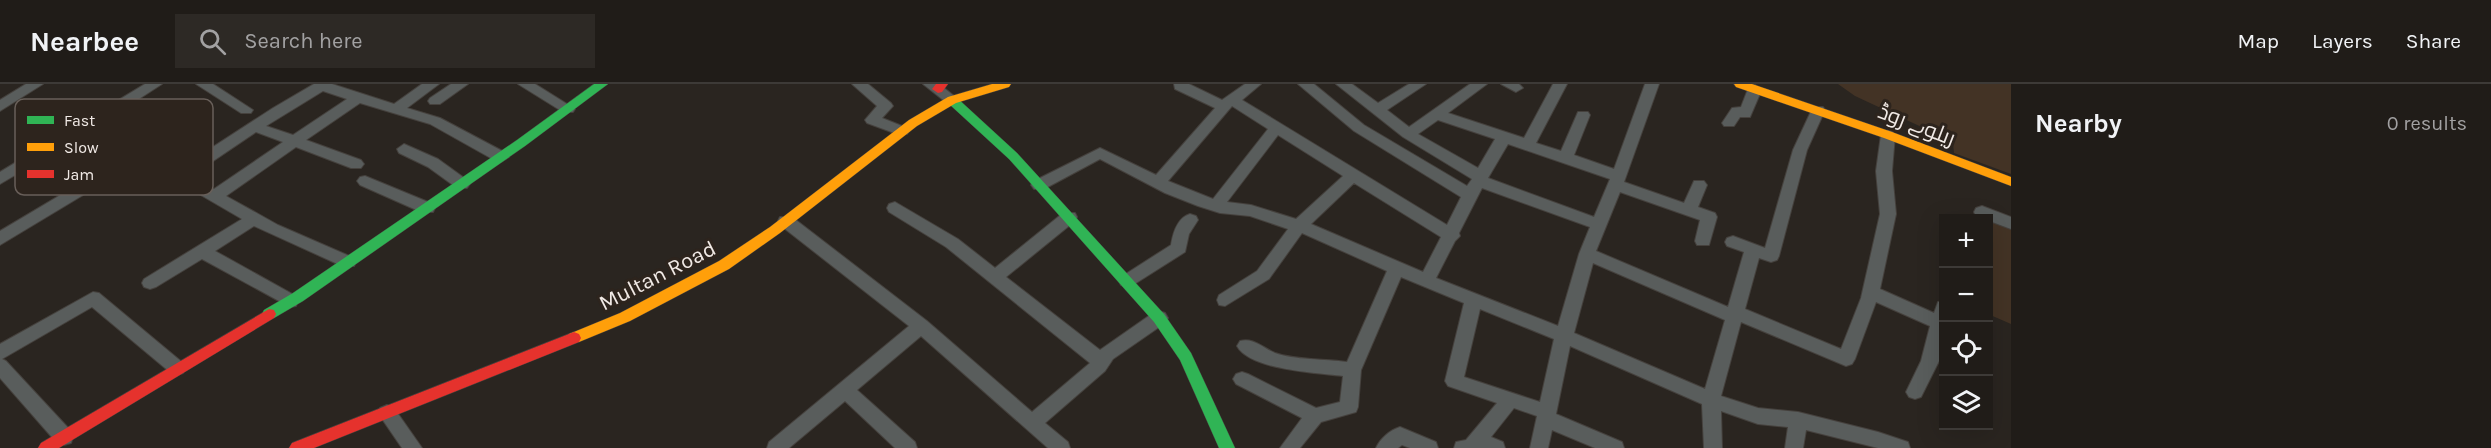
<!DOCTYPE html>
<meta charset="utf-8">
<style>
body{margin:0;font-family:Karla,Cairo,sans-serif;background:#2d2925;color:#f1f3f6}
.controls{position:absolute;right:18px;bottom:18px;display:grid;overflow:hidden;border-radius:0px;box-shadow:0 6px 24px #0002}
.controls button{width:54px;height:54px;display:grid;place-items:center;padding:0;border:0;border-bottom:2px solid #3d3a37;background:#201c18;color:#f1f3f6;font:30px sans-serif}
.list{margin:0;padding:0;list-style:none}
h2{display:flex;justify-content:space-between;align-items:center;height:78px;margin:0;padding:0 24px;font-size:26px}
h2 small{font-size:20px;font-weight:400;color:#a2a1a2}
.icon{flex:none;width:33px;height:33px;fill:none;stroke:currentColor;stroke-width:2;stroke-linecap:round;stroke-linejoin:round}
.map{position:relative;flex:none;width:2011px;height:364px;overflow:hidden}
header{display:flex;align-items:center;gap:36px;box-sizing:border-box;height:84px;padding:0 30px;background:#201c18;border-bottom:2px solid #3d3a37}
header strong{font-size:28px}
nav{display:flex;gap:33px;margin-inline-start:auto;font-size:21px}
.search{width:420px;height:54px;background:#2d2925;display:flex;align-items:center;gap:15px;box-sizing:border-box;padding:0 21px;border-radius:0px;color:#a2a1a2;font-size:22px}
main{display:flex}
aside{flex:1;background:#201c18}
.map>svg:first-child{display:block}
.green{fill:#433325}
.lines{fill:none;stroke-linecap:round;stroke-linejoin:round}
.street-casing{stroke:#45413d;stroke-width:2}
.fast-casing{stroke:#45413d;stroke-width:1}
.slow-casing{stroke:#45413d;stroke-width:1}
.jam-casing{stroke:#45413d;stroke-width:1}
.street{fill:#595d5c;fill-rule:evenodd}
.fast{fill:#30b455;fill-rule:evenodd}
.slow{fill:#ff9f0a;fill-rule:evenodd}
.jam{fill:#e5322d;fill-rule:evenodd}
.labels{text-anchor:middle;stroke-width:6;stroke-linejoin:round;paint-order:stroke}
.street-label{font-size:22px;fill:#f1eae6;stroke:#2d241d}
.key{fill:#2d241d;stroke:#685f59;stroke-width:1.5}
.key-label{font-size:16px;fill:#f1eae6}
</style>
<header>
<strong>Nearbee</strong>
<div class="search"><svg class="icon" aria-label="search" viewBox="0 0 24 24"><circle cx="10" cy="10" r="6"/><path d="M15 15l6 6"/></svg>Search here</div>
<nav><a>Map</a><a>Layers</a><a>Share</a></nav>
</header>
<main>
<div class="map">
<svg width="2011" height="364" viewBox="0 0 2011 364">
<rect width="100%" height="100%" fill="#2a2520"/>
<!-- green -->
<g class="green">
<path d="M 1838,0 L 2011,0 L 2011,90 L 1954,69 L 1953,59 L 1943,53 L 1855,12 Z"/>
<path d="M 1988,135 L 2011,143 L 2011,240 L 1988,230 Z"/>
</g>
<g class="lines">
<defs>
<g id="street">
<path d="M 26,0 L 43,0 L 0,27 L 0,16 Z"/>
<path d="M 145,0 L 162,0 L 94,44 L 179,85 L 273,24 L 314,0 L 332,0 L 394,20 L 422,0 L 439,0 L 407,24 L 440,34 L 506,69 L 509,73 L 501,78 L 496,77 L 430,40 L 360,19 L 306,56 L 361,76 L 364,80 L 361,84 L 351,84 L 296,63 L 226,112 L 278,141 L 354,174 L 356,178 L 354,182 L 342,182 L 254,142 L 215,167 L 296,212 L 298,217 L 296,222 L 290,223 L 202,175 L 156,203 L 150,205 L 144,203 L 142,199 L 144,195 L 242,135 L 175,96 L 138,78 L 0,161 L 0,147 L 126,72 L 83,51 L 0,100 L 0,88 ZM 323,7 L 347,15 L 293,51 L 266,42 ZM 256,48 L 283,58 L 214,105 L 191,92 Z"/>
<path d="M 196,0 L 213,0 L 253,26 L 251,29 L 241,29 Z"/>
<path d="M 451,0 L 468,0 L 440,20 L 430,20 L 428,17 L 430,14 Z"/>
<path d="M 518,0 L 535,0 L 575,25 L 573,28 L 563,28 Z"/>
<path d="M 852,0 L 868,0 L 891,19 L 893,22 L 882,34 L 907,44 L 909,47 L 907,50 L 897,50 L 867,39 L 865,36 L 877,22 Z"/>
<path d="M 923,0 L 939,0 L 959,16 L 952,21 L 947,19 Z"/>
<path d="M 1174,0 L 1189,0 L 1222,16 L 1245,0 L 1261,0 L 1242,16 L 1447,141 L 1461,113 L 1354,47 L 1298,0 L 1314,0 L 1364,41 L 1467,102 L 1472,95 L 1403,53 L 1336,0 L 1352,0 L 1378,19 L 1409,0 L 1426,0 L 1387,26 L 1409,43 L 1470,0 L 1487,0 L 1448,29 L 1524,54 L 1553,0 L 1567,0 L 1536,59 L 1561,67 L 1578,28 L 1588,28 L 1590,31 L 1574,71 L 1614,85 L 1645,0 L 1659,0 L 1624,98 L 1684,119 L 1694,97 L 1704,97 L 1707,101 L 1698,123 L 1715,129 L 1717,133 L 1709,161 L 1697,161 L 1695,157 L 1700,136 L 1620,108 L 1596,167 L 1728,223 L 1744,168 L 1727,162 L 1725,158 L 1727,154 L 1733,152 L 1765,164 L 1793,66 L 1813,23 L 1823,23 L 1825,26 L 1807,66 L 1779,172 L 1777,176 L 1771,178 L 1759,174 L 1745,225 L 1841,265 L 1861,214 L 1880,130 L 1876,87 L 1881,51 L 1888,46 L 1893,48 L 1895,51 L 1892,87 L 1896,130 L 1880,205 L 1934,229 L 1938,218 L 1944,217 L 1944,259 L 1939,277 L 1921,313 L 1915,315 L 1909,313 L 1906,308 L 1921,277 L 1930,242 L 1876,218 L 1855,275 L 1852,280 L 1846,282 L 1741,238 L 1721,312 L 1758,324 L 1798,328 L 1878,348 L 1908,358 L 1910,364 L 1878,364 L 1806,346 L 1803,364 L 1785,364 L 1788,343 L 1758,340 L 1721,327 L 1722,364 L 1704,364 L 1702,320 L 1570,262 L 1556,330 L 1622,358 L 1624,364 L 1595,364 L 1552,346 L 1548,364 L 1530,364 L 1537,332 L 1514,324 L 1491,353 L 1503,358 L 1505,364 L 1454,364 L 1456,358 L 1466,356 L 1497,319 L 1448,302 L 1445,297 L 1464,219 L 1401,193 L 1361,286 L 1358,323 L 1356,328 L 1321,338 L 1300,364 L 1280,364 L 1302,334 L 1236,300 L 1233,295 L 1236,290 L 1242,288 L 1248,290 L 1316,324 L 1340,318 L 1343,292 C 1318,289 1250,286 1237,262 L 1240,257 C 1253,253 1263,264 1275,269 C 1294,276 1325,275 1347,278 L 1387,187 L 1302,149 L 1269,195 L 1225,222 L 1219,221 L 1217,216 L 1219,211 L 1257,187 L 1288,145 L 1250,132 L 1220,129 L 1198,122 L 1165,109 L 1100,75 L 1044,105 L 1034,105 L 1031,101 L 1034,97 L 1100,64 L 1156,91 L 1215,24 L 1175,5 ZM 1232,22 L 1268,45 L 1213,115 L 1168,97 ZM 1438,36 L 1495,55 L 1478,84 L 1418,50 ZM 1278,51 L 1343,92 L 1296,135 L 1251,121 L 1227,118 ZM 1508,60 L 1610,95 L 1594,133 L 1488,94 ZM 1354,99 L 1441,153 L 1423,188 L 1311,140 ZM 1482,104 L 1590,143 L 1579,170 L 1558,242 L 1436,194 L 1455,157 L 1460,152 L 1459,149 ZM 1593,179 L 1725,236 L 1705,305 L 1574,249 ZM 1480,225 L 1554,255 L 1540,318 L 1464,293 Z"/>
<path d="M 1501,0 L 1519,0 L 1523,4 L 1516,8 Z"/>
<path d="M 1755,1 L 1762,5 L 1750,33 L 1740,33 L 1734,42 L 1724,42 L 1722,39 L 1732,24 L 1741,23 L 1748,5 Z"/>
<path d="M 404,60 L 438,75 L 467,96 L 470,100 L 467,104 L 457,104 L 428,83 L 399,69 L 397,65 Z"/>
<path d="M 365,92 L 433,120 L 435,124 L 433,128 L 421,128 L 360,101 L 357,97 L 360,93 Z"/>
<path d="M 895,118 L 958,155 L 995,184 L 1063,129 L 1075,129 L 1077,133 L 1075,137 L 1006,193 L 1100,266 L 1153,229 L 1159,227 L 1165,229 L 1168,234 L 1165,239 L 1113,275 L 1105,287 L 1045,339 L 1068,358 L 1070,364 L 1048,364 L 921,252 L 857,306 L 915,358 L 917,364 L 895,364 L 845,317 L 789,364 L 767,364 L 769,358 L 909,242 L 780,141 L 778,137 L 780,133 L 792,133 L 927,237 L 1032,328 L 1090,279 L 946,163 L 889,128 L 887,124 L 889,120 Z"/>
<path d="M 1982,122 L 2011,133 L 2011,145 L 1976,132 L 1974,128 L 1976,124 Z"/>
<path d="M 1190,130 L 1196,132 L 1198,136 L 1189,150 L 1185,168 L 1133,201 L 1127,203 L 1121,201 L 1119,197 L 1121,193 L 1171,161 C 1173,149 1177,134 1190,130 Z"/>
<path d="M 93,208 L 99,209 L 183,279 L 186,284 L 183,289 L 177,291 L 171,289 L 92,223 L 2,275 L 6,277 L 71,347 L 73,353 L 71,359 L 64,361 L 57,359 L 0,294 L 0,260 Z"/>
<path d="M 387,321 L 394,324 L 422,364 L 402,364 L 378,329 L 380,324 Z"/>
<path d="M 1400,343 L 1436,358 L 1438,364 L 1410,364 L 1402,361 L 1398,364 L 1376,364 C 1380,355 1390,346 1400,343 Z"/>
</g>
<g id="fast">
<path d="M 594,0 L 608,0 L 525,62 L 303,217 L 274,234 L 264,234 L 262,230 L 264,226 L 293,209 L 517,56 Z"/>
<path d="M 952,12 L 956,13 L 1017,69 L 1164,230 L 1191,269 L 1235,364 L 1219,364 L 1180,276 L 1154,238 L 1009,75 L 948,19 L 946,16 L 948,13 Z"/>
</g>
<g id="slow">
<path d="M 992,0 L 1011,0 L 1009,3 L 956,19 L 917,42 L 780,149 L 729,185 L 630,237 L 579,258 L 569,258 L 567,254 L 569,250 L 620,229 L 719,177 L 770,143 L 909,36 L 948,13 Z"/>
<path d="M 1734,0 L 1752,0 L 1892,48 L 2011,93 L 2011,102 L 1884,54 L 1736,3 Z"/>
</g>
<g id="jam">
<path d="M 936,0 L 948,0 L 942,8 L 938,9 L 932,5 Z"/>
<path d="M 269,225 L 274,226 L 276,230 L 274,234 L 59,364 L 38,364 L 41,359 Z"/>
<path d="M 574,248 L 579,250 L 581,254 L 579,258 L 314,364 L 289,364 L 292,359 Z"/>
</g>
</defs>
<!-- street casing -->
<use href="#street" class="street-casing"/>
<!-- fast casing -->
<use href="#fast" class="fast-casing"/>
<!-- slow casing -->
<use href="#slow" class="slow-casing"/>
<!-- jam casing -->
<use href="#jam" class="jam-casing"/>
<!-- street -->
<use href="#street" class="street"/>
<!-- fast -->
<use href="#fast" class="fast"/>
<!-- slow -->
<use href="#slow" class="slow"/>
<!-- jam -->
<use href="#jam" class="jam"/>
</g>
<g class="labels">
<!-- street labels -->
<g class="street-label">
<text transform="translate(1917 40) rotate(21)" y="8">ریلوے روڈ</text>
<text transform="translate(657 191) rotate(-27)" y="8">Multan Road</text>
</g>
</g>
<!-- legend -->
<rect x="15" y="15" width="198" height="96" rx="9" class="key"/>
<rect x="27" y="32" width="27" height="8" fill="#30b455"/>
<rect x="27" y="59" width="27" height="8" fill="#ff9f0a"/>
<rect x="27" y="86" width="27" height="8" fill="#e5322d"/>
<g class="key-label">
<text x="64" y="42">Fast</text>
<text x="64" y="69">Slow</text>
<text x="64" y="96">Jam</text>
</g>
</svg>
<div class="controls">
<button>+</button>
<button>−</button>
<button><svg class="icon" aria-label="locate" viewBox="0 0 24 24"><circle cx="12" cy="12" r="6"/><path d="M12 2v4M12 18v4M2 12h4M18 12h4"/></svg></button>
<button><svg class="icon" aria-label="layers" viewBox="0 0 24 24"><path d="M12 4l9 5-9 5-9-5zM3 14l9 5 9-5"/></svg></button>
</div>
</div>
<aside>
<h2>Nearby<small>0 results</small></h2>
<ul class="list">
</ul>
</aside>
</main>
